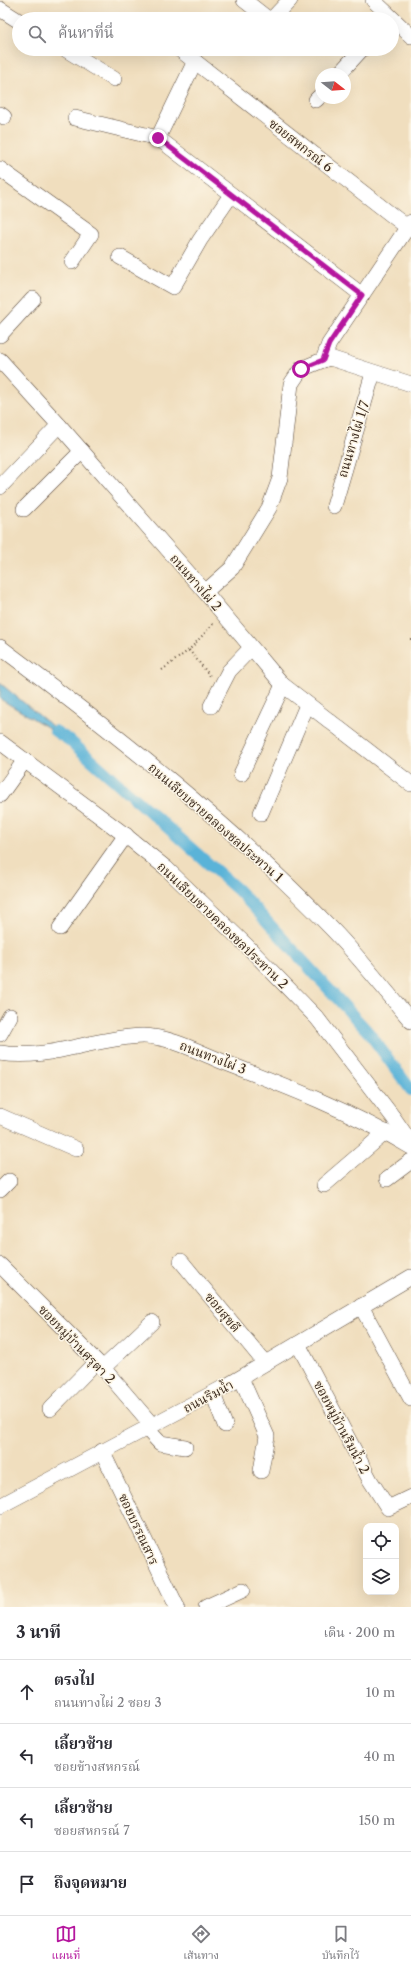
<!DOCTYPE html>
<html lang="th">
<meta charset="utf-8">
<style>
body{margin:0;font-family:"Libre Caslon Text","Noto Serif Thai",serif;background:#f2f2f3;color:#2b2b33}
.controls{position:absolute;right:12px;bottom:12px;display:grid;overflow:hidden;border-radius:8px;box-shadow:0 4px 16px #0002}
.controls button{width:36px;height:36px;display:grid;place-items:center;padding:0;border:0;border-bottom:1px solid #e1e1e2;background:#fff;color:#2b2b33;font:20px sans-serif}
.compass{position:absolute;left:315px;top:68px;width:36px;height:36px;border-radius:50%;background:#fff;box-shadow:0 4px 16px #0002;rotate:107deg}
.stop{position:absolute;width:12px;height:12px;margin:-9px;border:3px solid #b5179e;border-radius:50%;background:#fff}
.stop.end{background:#b5179e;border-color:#fff;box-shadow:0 1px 4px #0008}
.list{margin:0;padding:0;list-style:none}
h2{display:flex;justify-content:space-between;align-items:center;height:52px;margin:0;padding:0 16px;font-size:17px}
h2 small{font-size:13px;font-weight:400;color:#7c7c81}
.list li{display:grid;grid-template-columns:26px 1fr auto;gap:12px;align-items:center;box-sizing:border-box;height:64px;padding:0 16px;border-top:1px solid #e1e1e2}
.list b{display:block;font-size:15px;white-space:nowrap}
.list p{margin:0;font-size:13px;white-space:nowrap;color:#7c7c81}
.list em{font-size:13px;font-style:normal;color:#7c7c81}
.icon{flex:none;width:22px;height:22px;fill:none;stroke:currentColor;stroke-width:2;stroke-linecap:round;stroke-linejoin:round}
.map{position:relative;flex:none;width:411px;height:1607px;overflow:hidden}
.search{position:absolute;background:#fff;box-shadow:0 4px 16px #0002;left:12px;right:12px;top:12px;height:44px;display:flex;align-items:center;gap:10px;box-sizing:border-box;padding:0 14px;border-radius:22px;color:#7c7c81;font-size:15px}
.sheet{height:308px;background:#fff}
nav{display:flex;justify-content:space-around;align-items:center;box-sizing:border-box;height:56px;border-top:1px solid #e1e1e2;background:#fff;font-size:11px;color:#7c7c81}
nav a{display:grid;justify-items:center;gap:2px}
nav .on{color:#b5179e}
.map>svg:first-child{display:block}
.water{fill:#5ab3d8;stroke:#4a6e7b}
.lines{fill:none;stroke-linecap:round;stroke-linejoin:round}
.canal{stroke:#5ab3d8;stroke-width:12}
.minor-casing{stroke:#564536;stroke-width:16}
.path{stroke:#564536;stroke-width:2;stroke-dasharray:1 3;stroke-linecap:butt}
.minor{stroke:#fff;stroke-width:15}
.route{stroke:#b5179e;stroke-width:5}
.labels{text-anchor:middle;stroke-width:3;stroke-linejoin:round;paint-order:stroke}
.street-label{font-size:13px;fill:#3b2a1e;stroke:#fcf5e5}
</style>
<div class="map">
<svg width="411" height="1607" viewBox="0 0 411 1607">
<rect width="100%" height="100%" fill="#fcf5e5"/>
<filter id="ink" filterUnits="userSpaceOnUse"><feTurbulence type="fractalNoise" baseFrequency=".025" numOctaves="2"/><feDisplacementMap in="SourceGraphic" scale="8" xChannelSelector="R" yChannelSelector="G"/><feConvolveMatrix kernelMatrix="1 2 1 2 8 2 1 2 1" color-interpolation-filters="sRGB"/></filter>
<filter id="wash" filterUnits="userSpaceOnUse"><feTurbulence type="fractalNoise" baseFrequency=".012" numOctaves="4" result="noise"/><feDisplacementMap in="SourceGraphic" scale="16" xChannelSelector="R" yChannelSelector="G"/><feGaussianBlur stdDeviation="0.9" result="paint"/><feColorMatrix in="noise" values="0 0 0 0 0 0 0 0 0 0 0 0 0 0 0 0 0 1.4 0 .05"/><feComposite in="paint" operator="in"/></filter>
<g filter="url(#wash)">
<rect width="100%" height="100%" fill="#f0debe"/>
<!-- water -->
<path class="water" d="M 0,683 L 69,740 L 0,699 Z"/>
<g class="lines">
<!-- canal -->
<path class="canal" d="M 55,731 L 69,740 L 238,890 L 369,1033 L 411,1090"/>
</g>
</g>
<g filter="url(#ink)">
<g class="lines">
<defs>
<g id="minor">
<path d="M 244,0 L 268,19"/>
<path d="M 373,0 L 411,36"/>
<path d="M 0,9 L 19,21"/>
<path d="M 272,19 L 290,0"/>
<path d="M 65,49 L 114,79"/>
<path d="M 179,49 L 407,227"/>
<path d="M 339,74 L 362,49"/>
<path d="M 316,100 L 321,95"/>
<path d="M 0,114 L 4,117"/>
<path d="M 75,118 L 158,138 L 362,295"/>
<path d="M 158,138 L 195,61"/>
<path d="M 0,169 L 91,234 L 72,262"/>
<path d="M 411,222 L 329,344 L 323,360 L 330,358 L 411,384"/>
<path d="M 120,257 L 173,287 L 200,240 L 231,195"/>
<path d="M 0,335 L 33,299"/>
<path d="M 0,360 L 59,425 L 205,592 L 283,685 L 411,784"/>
<path d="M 0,487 L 59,425"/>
<path d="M 334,506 L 373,373"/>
<path d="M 24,509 L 82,451"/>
<path d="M 205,592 L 232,568 L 269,508 L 280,478 L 291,384 L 301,369 L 323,360"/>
<path d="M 0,647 C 115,733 232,825 332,929 C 360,958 385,990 411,1021"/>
<path d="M 211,706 L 229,671 L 251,648"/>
<path d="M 0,742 L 125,835 L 166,868 L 248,947 L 317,1018 L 393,1117 L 411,1143"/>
<path d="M 241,774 L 283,685"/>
<path d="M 0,795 L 25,760"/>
<path d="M 261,813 L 307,705"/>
<path d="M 60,928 L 126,835"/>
<path d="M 0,1034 L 10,1016"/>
<path d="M 0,1053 C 49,1061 95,1037 143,1036 C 168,1036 199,1052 221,1061 C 286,1086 351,1111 411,1147"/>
<path d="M 0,1116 L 76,1149"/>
<path d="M 387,1179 L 411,1161"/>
<path d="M 324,1185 L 386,1132"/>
<path d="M 0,1190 L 9,1181"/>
<path d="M 181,1261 L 265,1363"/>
<path d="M 0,1265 L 103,1368 L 152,1425"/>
<path d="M 361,1306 L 411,1399"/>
<path d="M 298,1344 L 370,1480 L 388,1508 L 411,1497"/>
<path d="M 103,1368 L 152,1322"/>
<path d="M 241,1378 L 267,1436 L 261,1471"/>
<path d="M 213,1394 L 225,1425"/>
<path d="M 50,1409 L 96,1362"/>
<path d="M 146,1428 L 160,1443 L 185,1447"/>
<path d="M 102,1451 L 177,1607"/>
<path d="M 0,1506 L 230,1384 L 411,1277"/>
<path d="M 206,1607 L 243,1590"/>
</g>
</defs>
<!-- minor casing -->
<use href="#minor" class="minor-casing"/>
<!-- path -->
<g class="path">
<path d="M 410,639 L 411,639"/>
<path d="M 189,650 L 211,677"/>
<path d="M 162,670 L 189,650 L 214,623"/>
</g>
<!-- minor -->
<use href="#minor" class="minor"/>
</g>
</g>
<g class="lines" filter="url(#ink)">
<!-- route -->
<path class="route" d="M 158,138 L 362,295 L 329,344 L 323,360 L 301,369"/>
</g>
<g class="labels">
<!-- street labels -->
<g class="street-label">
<text transform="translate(301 145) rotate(38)" y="5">ซอยสหกรณ์ 6</text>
<text transform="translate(353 439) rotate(-73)" y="5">ถนนทางไผ่ 1/7</text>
<text transform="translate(196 582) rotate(49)" y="5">ถนนทางไผ่ 2</text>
<text transform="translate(216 822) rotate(41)" y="5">ถนนเลียบชายคลองชลประทาน 1</text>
<text transform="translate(223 925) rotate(44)" y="5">ถนนเลียบชายคลองชลประทาน 2</text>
<text transform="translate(213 1057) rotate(21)" y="5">ถนนทางไผ่ 3</text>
<text transform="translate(223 1312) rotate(50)" y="5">ซอยสุขดี</text>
<text transform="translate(77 1344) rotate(46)" y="5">ซอยหมู่บ้านศรุตา 2</text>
<text transform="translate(208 1396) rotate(-28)" y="5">ถนนริมน้ำ</text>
<text transform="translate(342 1427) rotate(62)" y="5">ซอยหมู่บ้านริมน้ำ 2</text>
<text transform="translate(139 1529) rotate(65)" y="5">ซอยบรรณสาร</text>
</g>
</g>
</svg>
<div class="controls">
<button><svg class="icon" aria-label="locate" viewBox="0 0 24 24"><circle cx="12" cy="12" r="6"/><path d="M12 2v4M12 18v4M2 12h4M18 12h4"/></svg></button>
<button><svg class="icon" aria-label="layers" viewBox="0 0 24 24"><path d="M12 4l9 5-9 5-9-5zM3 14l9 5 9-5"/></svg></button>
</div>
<svg class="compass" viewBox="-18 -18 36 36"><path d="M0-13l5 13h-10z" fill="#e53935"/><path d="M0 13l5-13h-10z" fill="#7c7c81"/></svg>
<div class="stop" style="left:301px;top:369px"></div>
<div class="stop end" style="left:158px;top:138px"></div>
<div class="search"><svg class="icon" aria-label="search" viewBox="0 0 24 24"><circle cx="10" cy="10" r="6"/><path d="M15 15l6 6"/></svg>ค้นหาที่นี่</div>
</div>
<section class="sheet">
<h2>3 นาที<small>เดิน · 200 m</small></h2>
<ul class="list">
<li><svg class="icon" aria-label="ahead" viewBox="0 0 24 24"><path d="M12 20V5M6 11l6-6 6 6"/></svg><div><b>ตรงไป</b><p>ถนนทางไผ่ 2 ซอย 3</p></div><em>10 m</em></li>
<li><svg class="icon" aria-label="left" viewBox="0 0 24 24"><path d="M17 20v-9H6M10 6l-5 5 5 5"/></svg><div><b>เลี้ยวซ้าย</b><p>ซอยข้างสหกรณ์</p></div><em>40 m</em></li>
<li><svg class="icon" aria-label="left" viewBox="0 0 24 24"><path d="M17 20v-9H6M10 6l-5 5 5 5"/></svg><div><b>เลี้ยวซ้าย</b><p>ซอยสหกรณ์ 7</p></div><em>150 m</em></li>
<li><svg class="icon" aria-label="arrive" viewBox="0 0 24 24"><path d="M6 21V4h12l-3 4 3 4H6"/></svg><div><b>ถึงจุดหมาย</b></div></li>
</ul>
</section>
<nav>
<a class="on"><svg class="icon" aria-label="map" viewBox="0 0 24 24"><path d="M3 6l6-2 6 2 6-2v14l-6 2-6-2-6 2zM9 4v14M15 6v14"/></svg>แผนที่</a>
<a><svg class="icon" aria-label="directions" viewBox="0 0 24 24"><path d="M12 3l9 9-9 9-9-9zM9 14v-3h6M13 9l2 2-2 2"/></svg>เส้นทาง</a>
<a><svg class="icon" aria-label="saved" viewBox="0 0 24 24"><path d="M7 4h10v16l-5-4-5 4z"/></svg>บันทึกไว้</a>
</nav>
